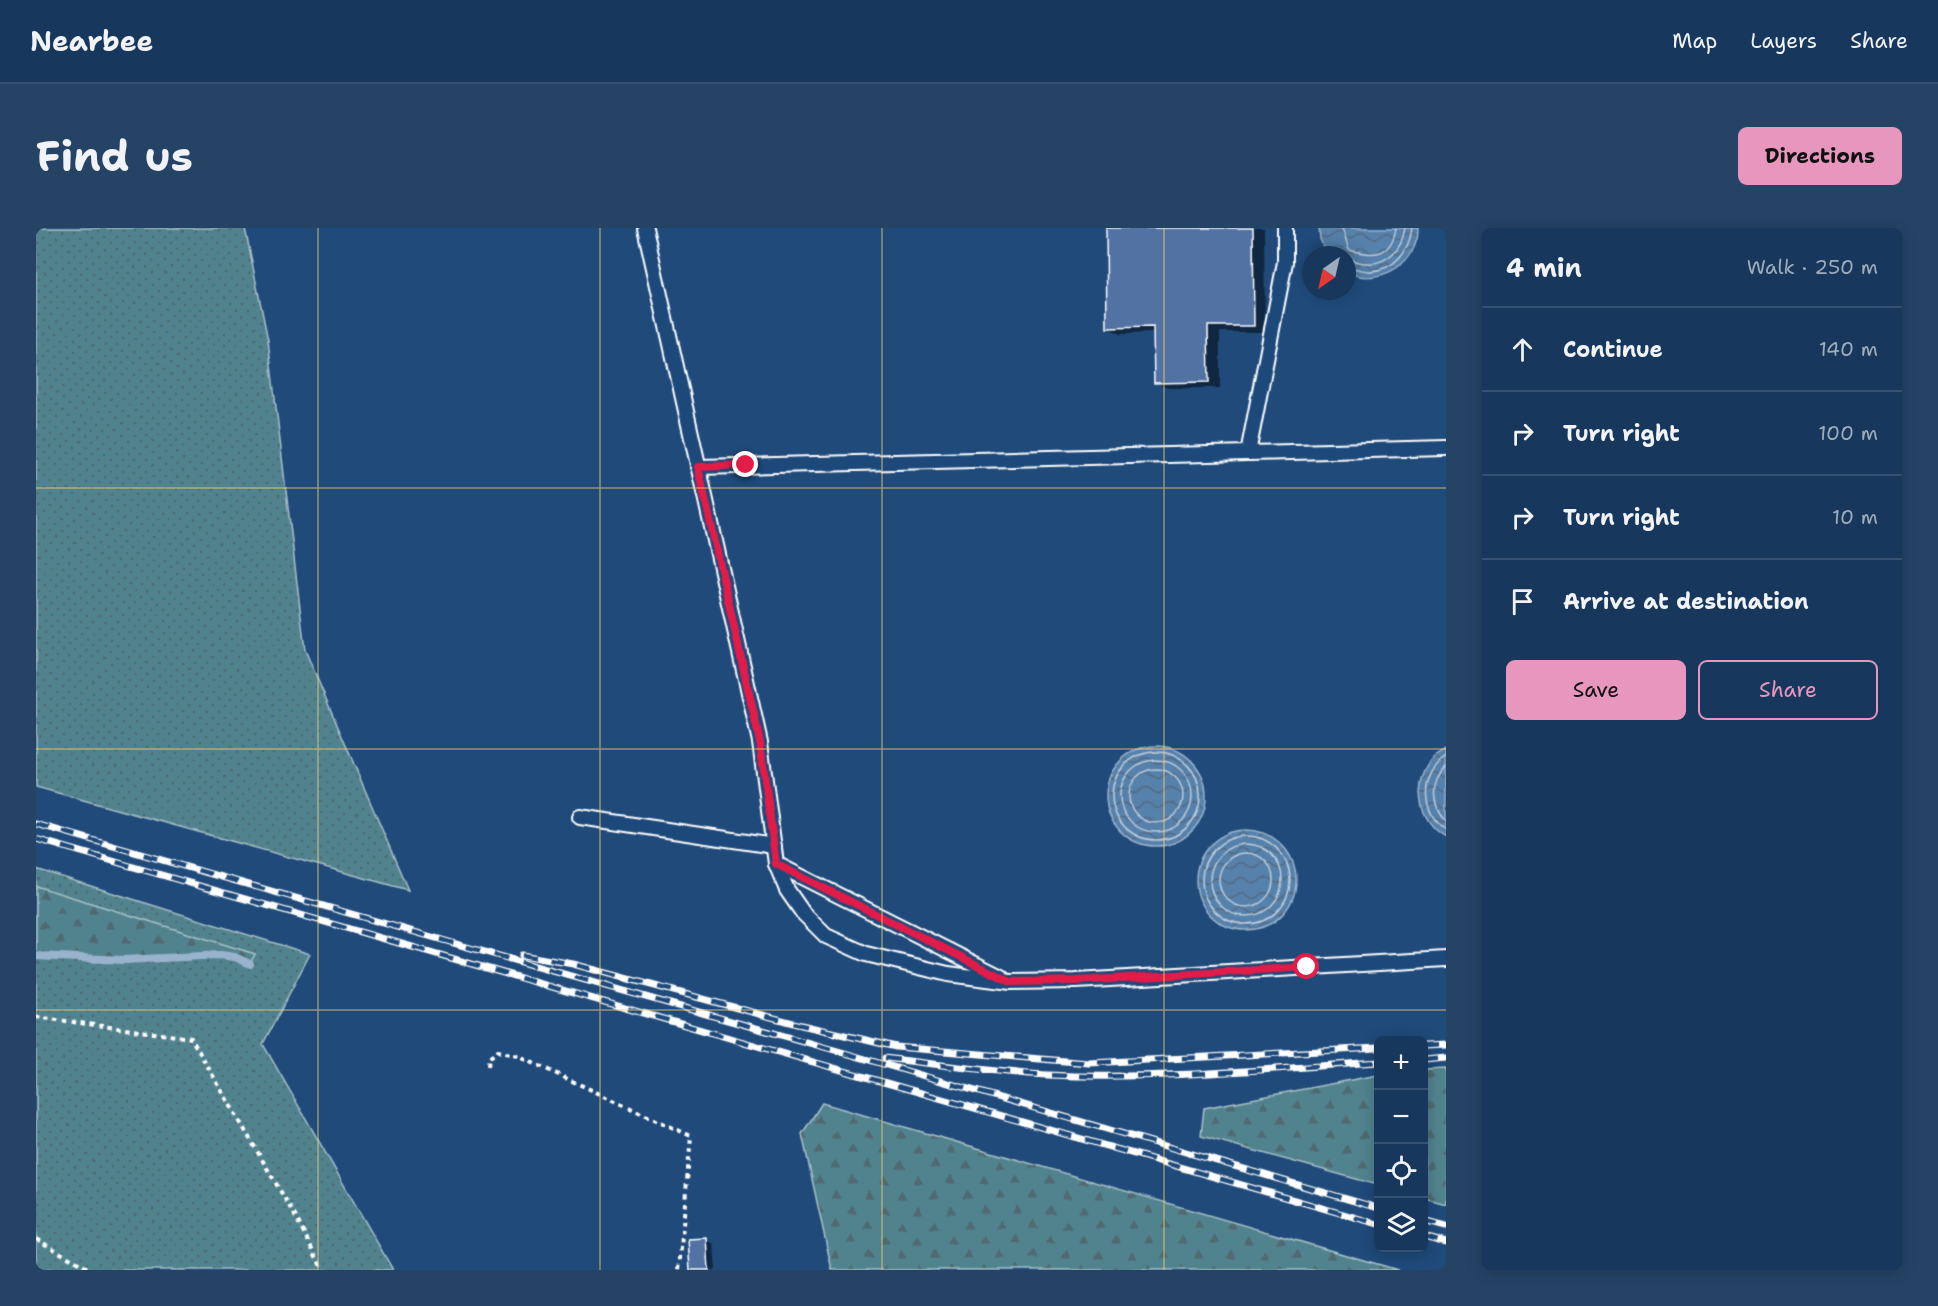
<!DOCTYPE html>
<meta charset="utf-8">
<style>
body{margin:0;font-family:"Shantell Sans",sans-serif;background:#244365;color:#f1f3f6}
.controls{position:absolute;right:18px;bottom:18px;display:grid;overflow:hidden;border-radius:9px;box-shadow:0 3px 15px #0003}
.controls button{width:54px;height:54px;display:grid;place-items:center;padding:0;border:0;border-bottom:2px solid #365272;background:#17385c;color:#f1f3f6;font:30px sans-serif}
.compass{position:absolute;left:1266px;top:18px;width:54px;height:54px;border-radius:50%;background:#17385c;box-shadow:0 3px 15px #0003;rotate:214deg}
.stop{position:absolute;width:18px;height:18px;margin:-14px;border:4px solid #e11d48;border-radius:50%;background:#fff}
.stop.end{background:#e11d48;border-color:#fff;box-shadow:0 2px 6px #0008}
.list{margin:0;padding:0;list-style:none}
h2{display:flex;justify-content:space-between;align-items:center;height:78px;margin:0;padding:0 24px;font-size:26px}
h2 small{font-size:20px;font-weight:400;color:#9eacbb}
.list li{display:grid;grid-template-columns:39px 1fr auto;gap:18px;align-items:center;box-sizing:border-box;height:84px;padding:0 24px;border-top:2px solid #365272}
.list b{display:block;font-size:22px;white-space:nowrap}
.list em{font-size:20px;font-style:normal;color:#9eacbb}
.actions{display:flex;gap:12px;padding:18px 24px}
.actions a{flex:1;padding:14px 0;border:2px solid #e797bd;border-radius:9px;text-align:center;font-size:21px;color:#e797bd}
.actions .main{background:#e797bd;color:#111}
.icon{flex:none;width:33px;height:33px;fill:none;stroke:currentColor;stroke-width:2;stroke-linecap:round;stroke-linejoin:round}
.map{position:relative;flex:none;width:1410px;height:1042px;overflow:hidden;border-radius:9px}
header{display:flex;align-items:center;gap:36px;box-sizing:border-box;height:84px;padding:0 30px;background:#17385c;border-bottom:2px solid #365272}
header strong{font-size:28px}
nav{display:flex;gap:33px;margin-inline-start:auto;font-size:21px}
.intro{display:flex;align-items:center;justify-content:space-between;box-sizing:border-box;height:144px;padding:0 36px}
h1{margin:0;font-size:42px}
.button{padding:15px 27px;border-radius:9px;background:#e797bd;color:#111;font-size:21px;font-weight:700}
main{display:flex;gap:36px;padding:0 36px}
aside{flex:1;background:#17385c;border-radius:9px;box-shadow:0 3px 15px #0003}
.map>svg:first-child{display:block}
.grass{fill:url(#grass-dots);stroke:#a8c1c7;stroke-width:1.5}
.forest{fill:url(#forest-firs);stroke:#a8c1c7;stroke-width:1.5}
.water{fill:url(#water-waves);stroke:#9ab3cd;stroke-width:1.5}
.shadow{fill:#0007}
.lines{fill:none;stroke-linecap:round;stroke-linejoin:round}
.shore{stroke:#bccddd;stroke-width:1.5}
.stream{stroke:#9ab3cd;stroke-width:8}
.building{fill:#5172a2;stroke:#fff;stroke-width:1.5}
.lane-casing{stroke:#fff;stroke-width:18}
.path{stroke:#fff;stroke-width:4;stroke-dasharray:4.5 4.5;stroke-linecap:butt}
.lane{stroke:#1f4a7a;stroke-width:14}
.rail-casing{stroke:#fff;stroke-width:7}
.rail{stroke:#1f4a7a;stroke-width:4.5;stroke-dasharray:14;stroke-linecap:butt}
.route{stroke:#e11d48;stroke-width:8}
.grid{fill:none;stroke:#ffd166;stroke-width:1.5;stroke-opacity:0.55}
</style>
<header>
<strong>Nearbee</strong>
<nav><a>Map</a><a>Layers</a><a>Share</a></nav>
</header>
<div class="intro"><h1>Find us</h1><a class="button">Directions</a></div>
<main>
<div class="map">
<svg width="1410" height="1042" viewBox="0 0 1410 1042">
<defs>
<pattern id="grass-dots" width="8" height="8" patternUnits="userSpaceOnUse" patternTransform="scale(1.5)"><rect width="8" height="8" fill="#51838f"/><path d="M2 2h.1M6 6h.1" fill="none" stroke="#4f6a71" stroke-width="1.8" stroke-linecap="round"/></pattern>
<pattern id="forest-firs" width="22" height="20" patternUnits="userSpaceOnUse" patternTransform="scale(1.5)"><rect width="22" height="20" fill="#51838f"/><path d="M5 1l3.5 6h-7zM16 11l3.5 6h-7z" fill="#4f6a71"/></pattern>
<pattern id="water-waves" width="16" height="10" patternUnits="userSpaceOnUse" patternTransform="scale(1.5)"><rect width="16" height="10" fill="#5781ab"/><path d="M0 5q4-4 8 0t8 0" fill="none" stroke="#526980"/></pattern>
</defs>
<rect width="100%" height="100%" fill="#1f4a7a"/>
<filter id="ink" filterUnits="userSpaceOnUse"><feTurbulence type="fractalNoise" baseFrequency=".0167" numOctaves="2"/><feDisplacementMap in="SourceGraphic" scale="12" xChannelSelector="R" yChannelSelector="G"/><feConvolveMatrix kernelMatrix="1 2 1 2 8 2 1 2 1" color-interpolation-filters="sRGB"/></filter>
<g filter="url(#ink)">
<!-- grass -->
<g class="grass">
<path d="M 0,0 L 209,0 L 232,112 L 269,422 L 372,662 L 0,559 Z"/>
<path d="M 0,641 L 274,726 L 227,816 L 357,1042 L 0,1042 Z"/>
</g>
<!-- forest -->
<g class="forest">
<path d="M 0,658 L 219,726 L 214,736 L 199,729 L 185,727 L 88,732 L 0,728 Z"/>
<path d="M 1410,841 L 1410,976 L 1388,970 L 1388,842 Z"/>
<path d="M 1342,847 L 1342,957 L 1165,908 L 1168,880 Z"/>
<path d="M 786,875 L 1362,1042 L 796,1042 L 766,906 Z"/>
</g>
<!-- water -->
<g class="water">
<path d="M 1283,0 L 1382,0 C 1382,4 1382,10 1380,14 C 1372,42 1337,57 1311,44 L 1311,27 L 1291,27 L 1284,11 Z"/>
<circle cx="1120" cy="568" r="50"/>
<path d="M 1410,522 L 1410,609 C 1382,594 1375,554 1398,530 C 1401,527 1406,525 1410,522 Z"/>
<circle cx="1210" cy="652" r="50"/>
</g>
<!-- shadow -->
<g class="shadow">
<path d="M 1071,0 L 1228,0 L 1229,104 L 1184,104 L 1184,160 L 1131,160 L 1119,154 L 1119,105 L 1084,106 L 1072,99 Z"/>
<path d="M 671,1012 L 678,1016 L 680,1042 L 655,1042 Z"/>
</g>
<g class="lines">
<!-- shore -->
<g class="shore">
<path d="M 1306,0 L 1313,22 C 1336,28 1355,30 1360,0"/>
<path d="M 1311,31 C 1318,32 1323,35 1330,35 C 1352,37 1366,20 1369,0"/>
<path d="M 1311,39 C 1319,40 1326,43 1334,43 C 1359,42 1373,23 1376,0"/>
<circle cx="1120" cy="568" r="44"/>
<path d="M 1410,529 C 1384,547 1384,584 1410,602"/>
<circle cx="1120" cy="568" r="36"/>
<path d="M 1410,539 C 1394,555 1395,576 1410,593"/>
<circle cx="1120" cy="568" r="27"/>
<circle cx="1210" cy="652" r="44"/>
<circle cx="1210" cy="652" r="36"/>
<circle cx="1210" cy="652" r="27"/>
</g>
<!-- stream -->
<path class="stream" d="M 0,728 L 88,732 L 185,727 L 199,729 L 214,736"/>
</g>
<!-- building -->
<g class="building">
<path d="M 1070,0 L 1217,0 L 1218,98 L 1172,98 L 1173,154 L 1118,155 L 1117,99 L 1071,100 Z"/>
<path d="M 671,1010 L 673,1042 L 654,1042 L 652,1011 Z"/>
</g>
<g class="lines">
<defs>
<g id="lane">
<path d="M 609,0 L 724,514 L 740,636 L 751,662 L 767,685 L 790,708 L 830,726 L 912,746 L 975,754 L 1040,753 L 1410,731"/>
<path d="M 1212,225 L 1249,34 L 1249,0"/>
<path d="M 662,239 L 1410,220"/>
<path d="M 544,589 L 738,618"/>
<path d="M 740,636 L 965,749"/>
</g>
</defs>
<!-- lane casing -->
<use href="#lane" class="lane-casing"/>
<!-- path -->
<g class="path">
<path d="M 0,789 L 155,810 L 259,988 L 287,1042"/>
<path d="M 452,838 L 453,830 L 462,823 L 482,828 L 655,908 L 643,1042"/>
<path d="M 0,1011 L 55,1042"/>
</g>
<!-- lane -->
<use href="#lane" class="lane"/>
<defs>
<g id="rail">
<path d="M 0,596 L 424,717 L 809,825 L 1342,980"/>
<path d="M 0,611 L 1342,996"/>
<path d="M 486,727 L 537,736 L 761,796 L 860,819 L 1053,835 L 1342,820"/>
<path d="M 1388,818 L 1410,817"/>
<path d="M 849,830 C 903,837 957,844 1011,847 C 1122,852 1232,841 1342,834"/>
<path d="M 1388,832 L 1410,830"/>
<path d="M 1388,993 L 1410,999"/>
<path d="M 1388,1009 L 1410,1015"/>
</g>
</defs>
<!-- rail casing -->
<use href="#rail" class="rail-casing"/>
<!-- rail -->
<use href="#rail" class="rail"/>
</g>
</g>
<g class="lines" filter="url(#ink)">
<!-- route -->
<path class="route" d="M 710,237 L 662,239 L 724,514 L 740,636 L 975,754 L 1040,753 L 1271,739"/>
</g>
<!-- grid -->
<path class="grid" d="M 282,0 L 282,1042M 564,0 L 564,1042M 846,0 L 846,1042M 1128,0 L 1128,1042M 0,260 L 1410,260M 0,521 L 1410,521M 0,782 L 1410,782"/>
</svg>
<div class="controls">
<button>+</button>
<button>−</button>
<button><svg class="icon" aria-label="locate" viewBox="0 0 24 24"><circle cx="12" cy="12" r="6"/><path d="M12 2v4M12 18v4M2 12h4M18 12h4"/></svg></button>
<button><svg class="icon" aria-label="layers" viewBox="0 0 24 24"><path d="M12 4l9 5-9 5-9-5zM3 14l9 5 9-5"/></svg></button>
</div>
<svg class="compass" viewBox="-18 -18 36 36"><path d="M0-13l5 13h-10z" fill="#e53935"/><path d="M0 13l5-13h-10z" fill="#9eacbb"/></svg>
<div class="stop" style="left:1271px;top:739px"></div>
<div class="stop end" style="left:710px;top:237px"></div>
</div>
<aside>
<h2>4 min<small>Walk · 250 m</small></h2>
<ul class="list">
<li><svg class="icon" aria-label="ahead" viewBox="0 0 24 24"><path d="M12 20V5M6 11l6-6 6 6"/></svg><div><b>Continue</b></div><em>140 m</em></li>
<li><svg class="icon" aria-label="right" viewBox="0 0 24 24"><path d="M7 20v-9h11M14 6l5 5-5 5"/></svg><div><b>Turn right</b></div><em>100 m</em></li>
<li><svg class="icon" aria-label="right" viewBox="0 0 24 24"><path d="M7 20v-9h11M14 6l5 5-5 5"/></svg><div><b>Turn right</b></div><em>10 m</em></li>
<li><svg class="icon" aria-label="arrive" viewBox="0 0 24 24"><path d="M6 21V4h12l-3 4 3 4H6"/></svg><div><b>Arrive at destination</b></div></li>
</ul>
<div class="actions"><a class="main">Save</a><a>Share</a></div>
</aside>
</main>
